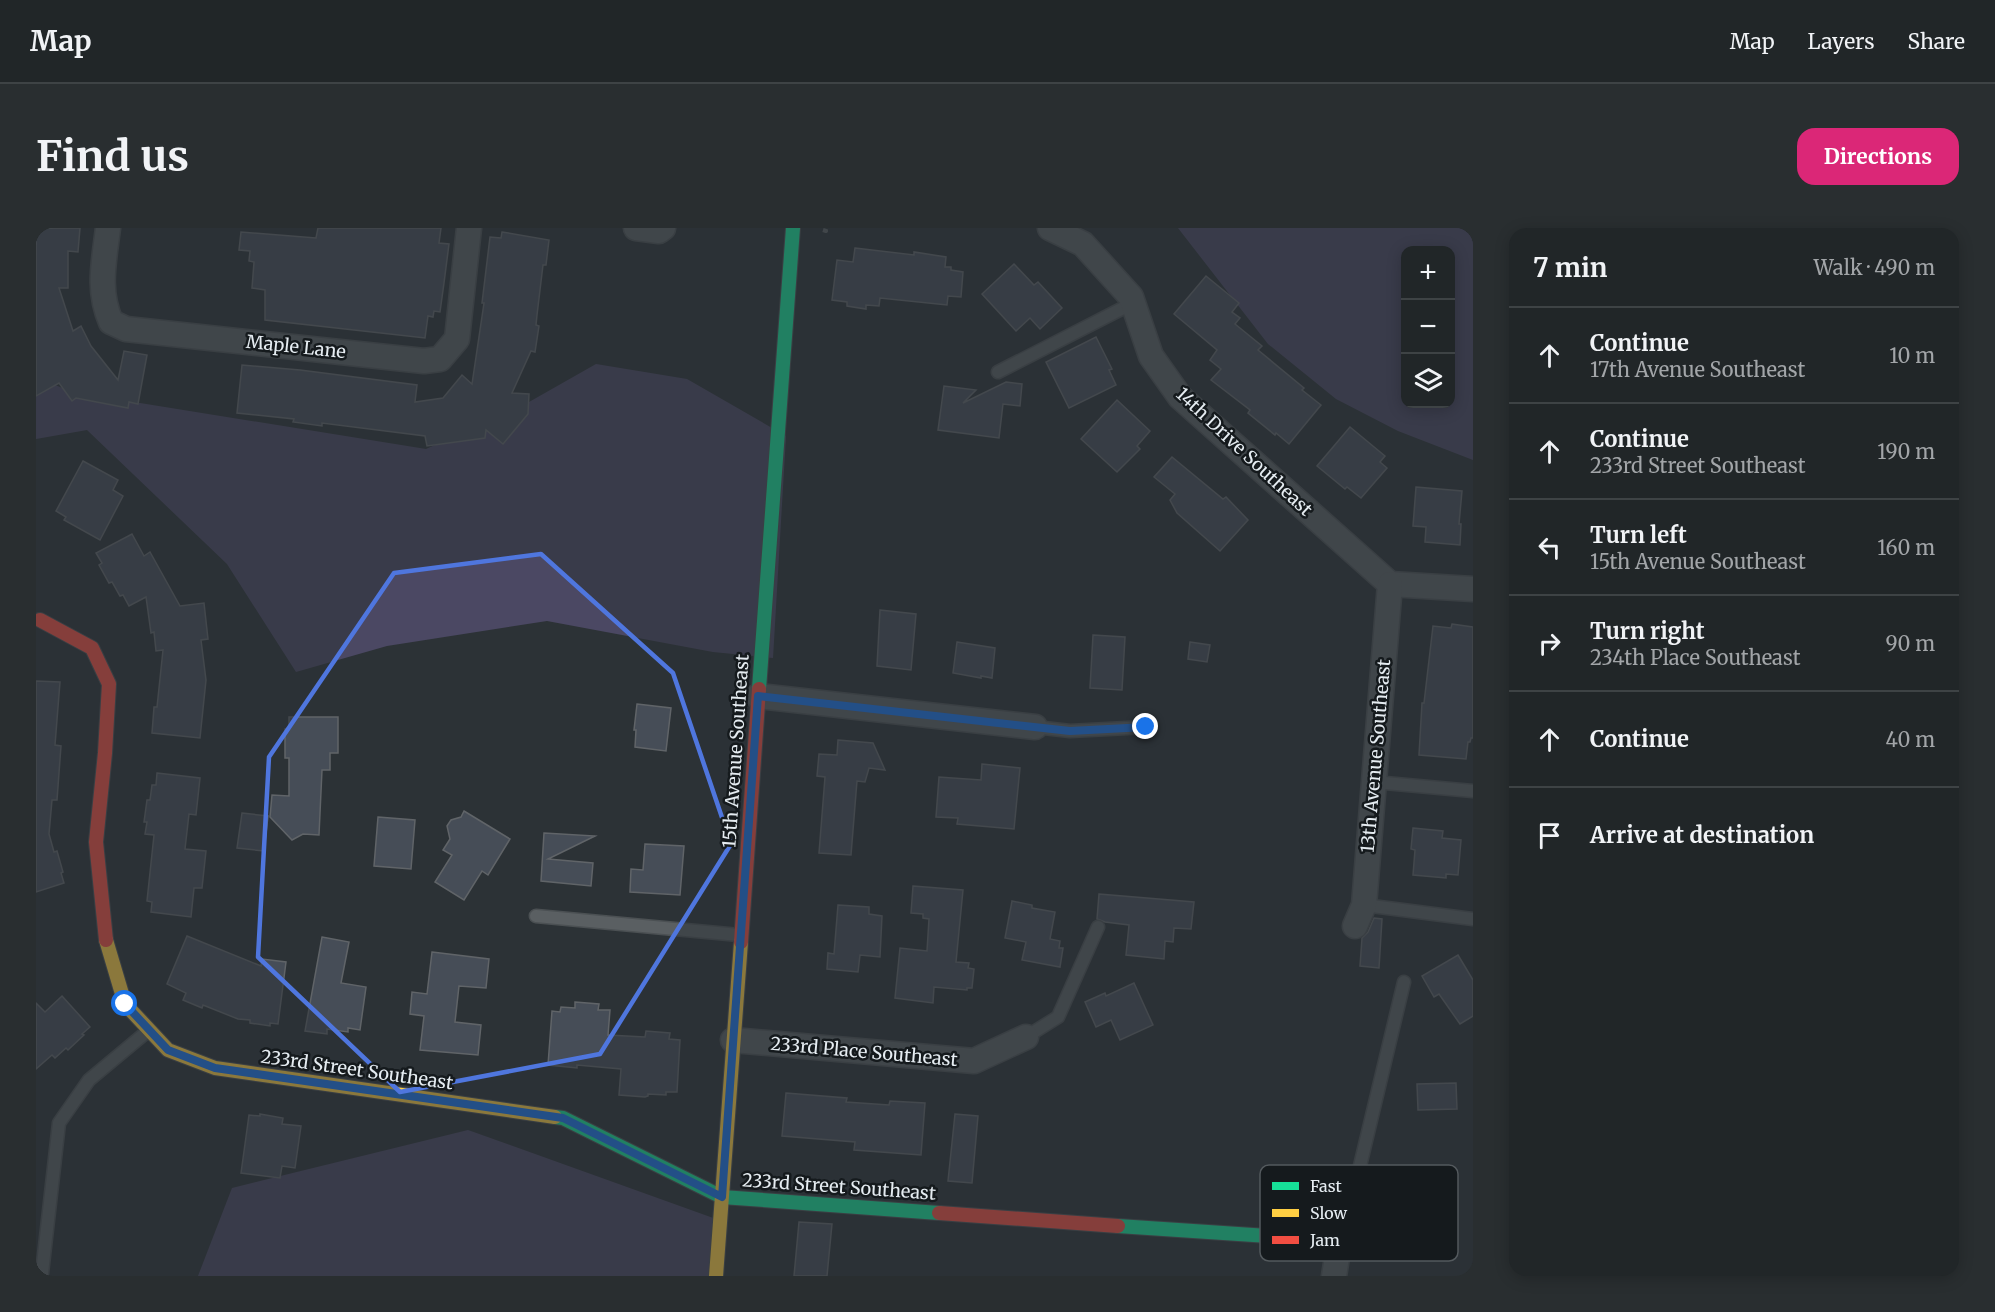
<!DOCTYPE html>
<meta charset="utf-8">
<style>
body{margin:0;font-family:Merriweather,serif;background:#292e30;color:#f1f3f6}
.controls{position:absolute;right:18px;top:18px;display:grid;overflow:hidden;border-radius:12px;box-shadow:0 3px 15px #0003}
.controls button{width:54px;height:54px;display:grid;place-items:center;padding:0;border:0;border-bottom:2px solid #3e4345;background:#212628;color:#f1f3f6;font:30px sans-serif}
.stop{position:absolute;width:18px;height:18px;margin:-14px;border:4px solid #1a73e8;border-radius:50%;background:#fff}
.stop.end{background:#1a73e8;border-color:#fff;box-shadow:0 2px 6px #0008}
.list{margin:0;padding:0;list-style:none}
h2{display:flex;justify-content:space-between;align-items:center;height:78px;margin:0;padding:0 24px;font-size:26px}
h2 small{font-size:20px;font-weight:400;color:#a2a5a8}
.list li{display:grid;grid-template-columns:39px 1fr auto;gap:18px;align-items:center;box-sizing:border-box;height:96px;padding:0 24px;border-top:2px solid #3e4345}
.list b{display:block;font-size:22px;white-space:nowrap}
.list p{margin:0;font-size:20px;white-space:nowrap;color:#a2a5a8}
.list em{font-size:20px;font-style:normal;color:#a2a5a8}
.icon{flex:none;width:33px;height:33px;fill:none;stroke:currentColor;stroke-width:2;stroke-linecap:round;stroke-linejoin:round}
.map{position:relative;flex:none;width:1437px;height:1048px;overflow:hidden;border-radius:18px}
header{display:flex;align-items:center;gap:36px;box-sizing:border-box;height:84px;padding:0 30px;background:#212628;border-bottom:2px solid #3e4345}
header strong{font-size:28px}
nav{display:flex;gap:33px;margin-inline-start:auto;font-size:21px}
.intro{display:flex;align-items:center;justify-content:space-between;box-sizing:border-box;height:144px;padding:0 36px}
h1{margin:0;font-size:42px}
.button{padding:15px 27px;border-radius:18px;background:#db2777;color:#fff;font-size:21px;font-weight:700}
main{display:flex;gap:36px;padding:0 36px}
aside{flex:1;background:#212628;border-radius:18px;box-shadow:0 3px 15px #0003}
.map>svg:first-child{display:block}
.green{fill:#4b4863;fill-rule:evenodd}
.building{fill:#464d57;stroke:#606468;stroke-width:1.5}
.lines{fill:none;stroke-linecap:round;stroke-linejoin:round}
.lane-casing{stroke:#4b5053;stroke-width:15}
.street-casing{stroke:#4b5053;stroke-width:27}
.fast-casing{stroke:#4b5053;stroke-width:16}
.slow-casing{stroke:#4b5053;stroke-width:16}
.jam-casing{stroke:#4b5053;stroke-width:16}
.path{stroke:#5c6163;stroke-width:4;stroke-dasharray:4.5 3;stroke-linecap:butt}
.lane{stroke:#5a5f62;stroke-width:12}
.street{stroke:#5a5f62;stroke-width:24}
.fast{stroke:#16e098;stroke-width:14}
.slow{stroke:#ffcf43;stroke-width:14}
.jam{stroke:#f24e42;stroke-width:14}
.route{stroke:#1a73e8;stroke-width:8}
.marked{fill:none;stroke:#4f76de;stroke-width:4.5;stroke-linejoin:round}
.labels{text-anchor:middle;stroke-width:5;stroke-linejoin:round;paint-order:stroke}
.street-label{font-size:18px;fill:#e5ecf1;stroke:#151a1d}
.key{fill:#151a1d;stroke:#53595d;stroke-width:1.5}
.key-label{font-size:16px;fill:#e5ecf1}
</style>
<header>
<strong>Map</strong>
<nav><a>Map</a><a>Layers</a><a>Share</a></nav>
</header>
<div class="intro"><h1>Find us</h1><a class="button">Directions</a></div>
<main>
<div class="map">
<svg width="1437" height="1048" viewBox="0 0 1437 1048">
<rect width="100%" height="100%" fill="#2c3236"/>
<!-- green -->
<g class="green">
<path d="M 1142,0 L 1437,0 L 1437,232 L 1362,203 L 1300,171 L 1232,116 ZM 1370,22 L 1414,22 L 1414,176 L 1370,176 Z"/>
<path d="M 560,136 L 651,151 L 750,208 L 737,430 L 677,424 L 511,393 L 351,418 L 260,444 L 191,336 L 51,202 L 0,211 L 0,149 L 36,164 L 390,221 L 486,178 Z"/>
<path d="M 432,902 L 680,991 L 676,1048 L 162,1048 L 196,960 Z"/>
</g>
<!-- building -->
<g class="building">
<path d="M 0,0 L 44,0 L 42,24 L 32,23 L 32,60 L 23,60 L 37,103 L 45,98 L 55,118 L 82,152 L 88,123 L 111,127 L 102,176 L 93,174 L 92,180 L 40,170 L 36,173 L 23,155 L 0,168 Z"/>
<path d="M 282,0 L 405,0 L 403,15 L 413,16 L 408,55 L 404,84 L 398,83 L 397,89 L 392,88 L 389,110 L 229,92 L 229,62 L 216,60 L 218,34 L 213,33 L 214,23 L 203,22 L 205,4 L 280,10 Z"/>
<path d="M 466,4 L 513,12 L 510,37 L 507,37 L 501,87 L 500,97 L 503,98 L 499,124 L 495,123 L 476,165 L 493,166 L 492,186 L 467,216 L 450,202 L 449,210 L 391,218 L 389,208 L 286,195 L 286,198 L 257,194 L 258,191 L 201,185 L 206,137 L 264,142 L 381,157 L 379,174 L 407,170 L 426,147 L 436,156 L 448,75 L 446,75 L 454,9 L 465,10 Z"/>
<path d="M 819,20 L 878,27 L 878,24 L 910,29 L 909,39 L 915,39 L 915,42 L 927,44 L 925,69 L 912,68 L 911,77 L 844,70 L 843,78 L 830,77 L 830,81 L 811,78 L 811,74 L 796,72 L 801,32 L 817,34 Z"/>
<path d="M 978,36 L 998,57 L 1002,54 L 1026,80 L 1004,101 L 994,90 L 980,103 L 946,66 Z"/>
<path d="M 1170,48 L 1203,75 L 1196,84 L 1204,90 L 1199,96 L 1226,118 L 1222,122 L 1268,160 L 1266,162 L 1285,177 L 1253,216 L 1240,205 L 1239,207 L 1212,185 L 1214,182 L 1175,152 L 1185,141 L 1174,132 L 1181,122 L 1138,86 Z"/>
<path d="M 1060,109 L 1076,141 L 1073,142 L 1080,157 L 1033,180 L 1010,134 Z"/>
<path d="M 970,154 L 986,156 L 984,178 L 967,176 L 963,210 L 902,202 L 908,158 L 940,162 L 927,175 Z"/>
<path d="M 1081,172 L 1114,203 L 1101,218 L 1104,221 L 1081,244 L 1045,211 Z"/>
<path d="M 1314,199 L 1349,228 L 1344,234 L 1351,240 L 1325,270 L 1311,259 L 1309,261 L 1281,238 Z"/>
<path d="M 1136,229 L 1187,271 L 1190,269 L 1212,292 L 1184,323 L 1141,285 L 1134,272 L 1139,266 L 1118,249 Z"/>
<path d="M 47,233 L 82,252 L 77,262 L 87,268 L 64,312 L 28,292 L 30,289 L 20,283 Z"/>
<path d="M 1380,259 L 1426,263 L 1423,296 L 1425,296 L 1424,317 L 1389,314 L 1390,299 L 1377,298 Z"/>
<path d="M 96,306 L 108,328 L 114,324 L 144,378 L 168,375 L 172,411 L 165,412 L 170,452 L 164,510 L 116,505 L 118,479 L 121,479 L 127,422 L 120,423 L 118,404 L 115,405 L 110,369 L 93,378 L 87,367 L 84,368 L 76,354 L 73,355 L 63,337 L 66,335 L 60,325 Z"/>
<path d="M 844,382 L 880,386 L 875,442 L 841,438 Z"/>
<path d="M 1416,396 L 1437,399 L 1437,510 L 1435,510 L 1434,514 L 1432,514 L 1430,531 L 1383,527 L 1386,475 L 1388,475 L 1397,398 L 1415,400 Z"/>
<path d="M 1057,407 L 1089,409 L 1086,462 L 1054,460 Z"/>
<path d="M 921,414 L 959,420 L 956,450 L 945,448 L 945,450 L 917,445 Z"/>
<path d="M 1154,414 L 1174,417 L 1171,434 L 1152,431 Z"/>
<path d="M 0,453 L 24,454 L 19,517 L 25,518 L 21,572 L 16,572 L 13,606 L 18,624 L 21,623 L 27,644 L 25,645 L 28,655 L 0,664 Z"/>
<path d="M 601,476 L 635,480 L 630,523 L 599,519 L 600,502 L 598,502 Z"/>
<path d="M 253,489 L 302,489 L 302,525 L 294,525 L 294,542 L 286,542 L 283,607 L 267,606 L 256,612 L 234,589 L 236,567 L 253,568 L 253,530 L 249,530 L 249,501 L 253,501 Z"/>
<path d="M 802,512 L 837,515 L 849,542 L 833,540 L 829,554 L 821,553 L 815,627 L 783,625 L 789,549 L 781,548 L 783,526 L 801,527 Z"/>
<path d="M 946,536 L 984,540 L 978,601 L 921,596 L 922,590 L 900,589 L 903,549 L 945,552 Z"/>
<path d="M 121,545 L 164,550 L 160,587 L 153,586 L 149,621 L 170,623 L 166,660 L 158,660 L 155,689 L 115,684 L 116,674 L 111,673 L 118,607 L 109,606 L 111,594 L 108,594 L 111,572 L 114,572 L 116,557 L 120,557 Z"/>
<path d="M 428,583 L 474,611 L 452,647 L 446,643 L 428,672 L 399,654 L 416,627 L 407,622 L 414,611 L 411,598 L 415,592 L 425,589 Z"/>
<path d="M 206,585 L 232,588 L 228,623 L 201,620 Z"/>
<path d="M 342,589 L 379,592 L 375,641 L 338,638 Z"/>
<path d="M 1377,600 L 1407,603 L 1406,610 L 1425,612 L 1422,647 L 1410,646 L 1410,650 L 1377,647 L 1379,622 L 1375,621 Z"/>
<path d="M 508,605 L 559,608 L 512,631 L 557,635 L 555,658 L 505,653 Z"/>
<path d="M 609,616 L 648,618 L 644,667 L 594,664 L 595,641 L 607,642 Z"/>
<path d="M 877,658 L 927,662 L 920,734 L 933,735 L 932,740 L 938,741 L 936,760 L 931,760 L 931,762 L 898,759 L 897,775 L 859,770 L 864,720 L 891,723 L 893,691 L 887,690 L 887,686 L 875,685 Z"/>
<path d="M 1063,666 L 1158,674 L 1155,701 L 1138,700 L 1137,714 L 1129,713 L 1128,731 L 1090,727 L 1093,697 L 1069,694 L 1061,691 Z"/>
<path d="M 976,673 L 996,677 L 996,680 L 1019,684 L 1014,711 L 1024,713 L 1023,720 L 1027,720 L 1024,739 L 986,732 L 990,714 L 969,710 Z"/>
<path d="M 802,677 L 833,679 L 833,686 L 846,688 L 844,729 L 824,727 L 822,744 L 791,741 L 792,725 L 798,726 Z"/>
<path d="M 1338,690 L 1346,691 L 1343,740 L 1324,738 L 1326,710 L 1332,704 Z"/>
<path d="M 151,708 L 225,738 L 226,731 L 250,734 L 242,796 L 234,795 L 234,798 L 214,795 L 214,792 L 202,791 L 167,777 L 166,780 L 147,772 L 150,765 L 131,756 Z"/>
<path d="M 286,709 L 313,714 L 305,755 L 330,759 L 324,802 L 312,800 L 312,804 L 291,801 L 291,806 L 269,803 Z"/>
<path d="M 396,724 L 453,731 L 450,760 L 423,758 L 419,794 L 445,797 L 442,827 L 384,822 L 388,788 L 374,786 L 376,764 L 391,766 Z"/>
<path d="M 1422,727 L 1437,752 L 1437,788 L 1424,796 L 1403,766 L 1398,769 L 1386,748 Z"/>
<path d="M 1098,755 L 1117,797 L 1084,812 L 1075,792 L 1060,799 L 1049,774 L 1069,765 L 1070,768 Z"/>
<path d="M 26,768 L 54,799 L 46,806 L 48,807 L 32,822 L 30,820 L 19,830 L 16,827 L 0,841 L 0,775 L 9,784 Z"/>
<path d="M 539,774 L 563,776 L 562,782 L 574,782 L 572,807 L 609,809 L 610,803 L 634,805 L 633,811 L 644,812 L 641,864 L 630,864 L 630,867 L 612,866 L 612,868 L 609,869 L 583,867 L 585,841 L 541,837 L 541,840 L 512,837 L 516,783 L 524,784 L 525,779 L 539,780 Z"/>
<path d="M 1420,855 L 1421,881 L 1382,882 L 1381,856 Z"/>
<path d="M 750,865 L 811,870 L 810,874 L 853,877 L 854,873 L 889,875 L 885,927 L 818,922 L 819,914 L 746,908 Z"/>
<path d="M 224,886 L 247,890 L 246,896 L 265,898 L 259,940 L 246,938 L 244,950 L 205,945 L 213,887 L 224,888 Z"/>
<path d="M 919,886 L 942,888 L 936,955 L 912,953 Z"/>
<path d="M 763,994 L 796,996 L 791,1048 L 758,1048 Z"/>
</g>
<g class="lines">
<defs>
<g id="lane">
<path d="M 962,144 L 1097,75"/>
<path d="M 999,499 L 1034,503 L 1110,499"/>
<path d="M 1338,554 L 1437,563"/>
<path d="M 1328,677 L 1437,691"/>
<path d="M 500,688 L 703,707"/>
<path d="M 990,809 L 1022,789 L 1062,699"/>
<path d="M 1306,1013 L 1368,754"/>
<path d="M 6,1045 L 23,895 L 53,852 L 113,802"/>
</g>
<g id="street">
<path d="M 72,0 C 68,34 61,62 75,94 L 90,101 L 388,133 L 404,131 L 421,111 L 433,0"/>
<path d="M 600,0 L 623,3 L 627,0"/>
<path d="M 1014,0 L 1047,16 L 1095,69 L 1115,128 L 1144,169 L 1354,356"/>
<path d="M 1354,356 L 1437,361"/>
<path d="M 722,468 L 999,499"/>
<path d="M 1319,698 L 1328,677 L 1354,356"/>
<path d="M 697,812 L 938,833 L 990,809"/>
<path d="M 1298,1048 L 1301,1029"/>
</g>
<g id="fast">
<path d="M 723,461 L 757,0"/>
<path d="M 519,889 L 527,890 L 686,969 L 903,985"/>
<path d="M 1082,998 L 1306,1013"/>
</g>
<g id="slow">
<path d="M 70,712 L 89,776 L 132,822 L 179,840 L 519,889"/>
<path d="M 680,1048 L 705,714"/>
</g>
<g id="jam">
<path d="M 4,392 L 56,420 L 73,456 L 69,525 L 60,614 L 70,712"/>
<path d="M 705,714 L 723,461"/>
<path d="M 903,985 L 1082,998"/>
</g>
</defs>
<!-- lane casing -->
<use href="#lane" class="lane-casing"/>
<!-- street casing -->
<use href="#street" class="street-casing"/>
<!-- fast casing -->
<use href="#fast" class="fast-casing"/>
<!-- slow casing -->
<use href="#slow" class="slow-casing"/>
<!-- jam casing -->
<use href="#jam" class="jam-casing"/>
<!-- path -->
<path class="path" d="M 787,2 L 790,3 L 789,0"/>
<!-- lane -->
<use href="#lane" class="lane"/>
<!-- street -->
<use href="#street" class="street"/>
<!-- fast -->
<use href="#fast" class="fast"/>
<!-- slow -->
<use href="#slow" class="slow"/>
<!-- jam -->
<use href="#jam" class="jam"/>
</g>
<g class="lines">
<!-- route -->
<path class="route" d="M 89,776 L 132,822 L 179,840 L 527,890 L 686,969 L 722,468 L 1034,503 L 1110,499"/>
</g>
<!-- marked area -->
<path d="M0 0H1437V1048H0ZM 505,326 L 637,445 L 695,616 L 564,826 L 364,864 L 222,729 L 233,529 L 358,345 Z" fill="#2c3236" fill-opacity=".55" fill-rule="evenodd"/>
<path class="marked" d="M 505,326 L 637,445 L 695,616 L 564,826 L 364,864 L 222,729 L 233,529 L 358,345 Z"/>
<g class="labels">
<!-- street labels -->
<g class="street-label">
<text transform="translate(260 119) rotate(6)" y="6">Maple Lane</text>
<text transform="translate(1208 224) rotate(43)" y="6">14th Drive Southeast</text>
<text transform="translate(700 523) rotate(-86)" y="6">15th Avenue Southeast</text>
<text transform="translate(1340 528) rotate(-85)" y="6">13th Avenue Southeast</text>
<text transform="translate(828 824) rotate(5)" y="6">233rd Place Southeast</text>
<text transform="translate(321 842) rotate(8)" y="6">233rd Street Southeast</text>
<text transform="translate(803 959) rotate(4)" y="6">233rd Street Southeast</text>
</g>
</g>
<!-- legend -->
<rect x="1224" y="937" width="198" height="96" rx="9" class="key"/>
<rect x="1236" y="954" width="27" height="8" fill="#16e098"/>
<rect x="1236" y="981" width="27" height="8" fill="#ffcf43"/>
<rect x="1236" y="1008" width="27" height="8" fill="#f24e42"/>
<g class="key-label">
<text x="1274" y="964">Fast</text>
<text x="1274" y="991">Slow</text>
<text x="1274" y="1018">Jam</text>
</g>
</svg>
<div class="controls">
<button>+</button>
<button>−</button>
<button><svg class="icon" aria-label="layers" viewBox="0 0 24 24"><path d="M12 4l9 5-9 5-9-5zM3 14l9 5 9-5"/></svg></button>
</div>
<div class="stop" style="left:89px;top:776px"></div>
<div class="stop end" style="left:1110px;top:499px"></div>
</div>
<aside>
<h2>7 min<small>Walk · 490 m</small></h2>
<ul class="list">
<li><svg class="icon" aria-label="ahead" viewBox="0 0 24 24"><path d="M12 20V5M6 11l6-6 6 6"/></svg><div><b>Continue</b><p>17th Avenue Southeast</p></div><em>10 m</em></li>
<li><svg class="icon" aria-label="ahead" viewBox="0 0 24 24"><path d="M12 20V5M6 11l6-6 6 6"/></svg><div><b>Continue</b><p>233rd Street Southeast</p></div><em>190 m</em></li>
<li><svg class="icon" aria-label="left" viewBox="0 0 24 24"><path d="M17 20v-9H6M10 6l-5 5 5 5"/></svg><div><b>Turn left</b><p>15th Avenue Southeast</p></div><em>160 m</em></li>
<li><svg class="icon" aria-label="right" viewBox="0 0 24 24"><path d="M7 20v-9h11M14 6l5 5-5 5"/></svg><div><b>Turn right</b><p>234th Place Southeast</p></div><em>90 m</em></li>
<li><svg class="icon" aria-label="ahead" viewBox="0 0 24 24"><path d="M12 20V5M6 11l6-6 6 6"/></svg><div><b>Continue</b></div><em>40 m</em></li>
<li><svg class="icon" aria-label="arrive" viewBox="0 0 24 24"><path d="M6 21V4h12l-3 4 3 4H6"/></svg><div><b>Arrive at destination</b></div></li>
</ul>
</aside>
</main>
